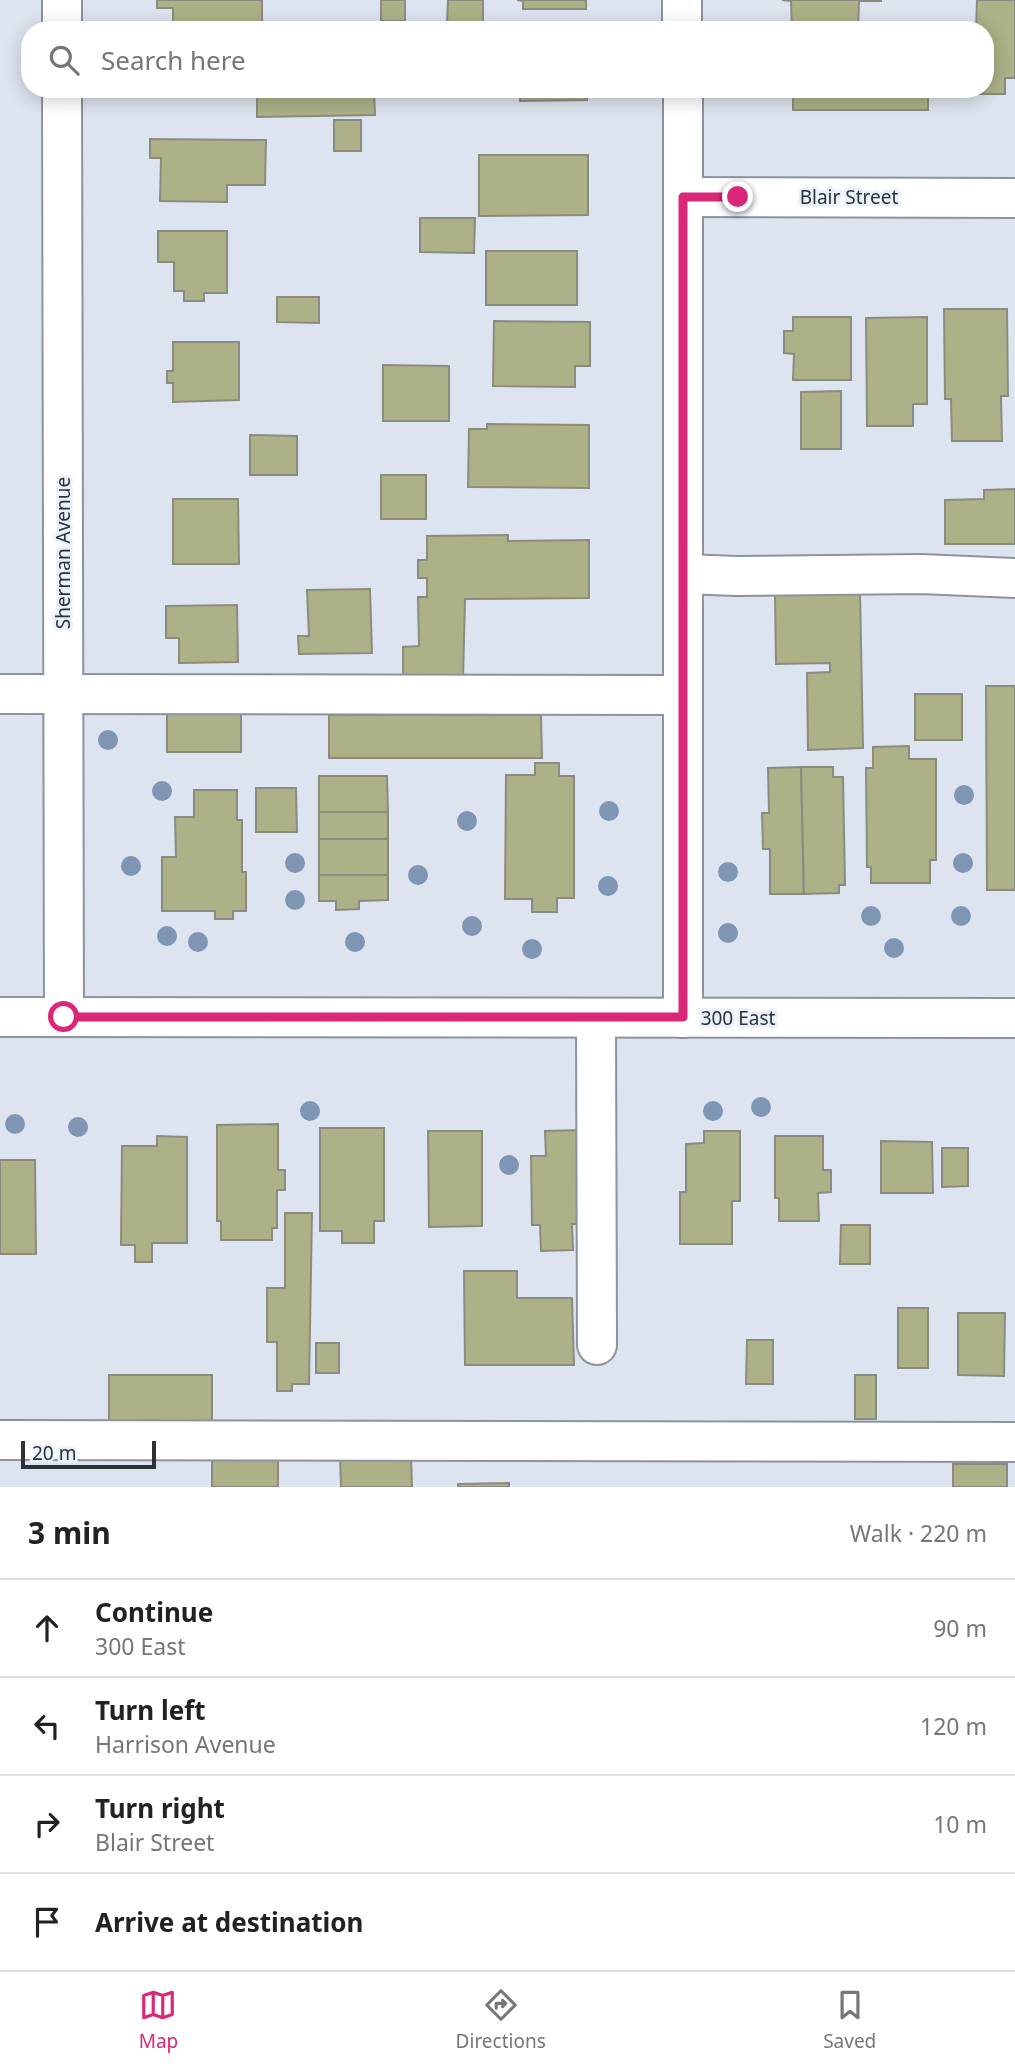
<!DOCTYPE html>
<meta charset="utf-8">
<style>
body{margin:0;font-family:"Noto Sans",sans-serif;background:#f2f2f2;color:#222}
.scale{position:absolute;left:21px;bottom:18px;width:135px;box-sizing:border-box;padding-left:7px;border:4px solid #2e3135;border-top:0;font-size:19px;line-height:24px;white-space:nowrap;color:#2e3135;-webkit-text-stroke:5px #eaf1fc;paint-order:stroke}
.stop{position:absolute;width:21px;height:21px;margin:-16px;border:5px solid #db2777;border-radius:50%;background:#fff}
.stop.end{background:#db2777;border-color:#fff;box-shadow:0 2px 7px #0008}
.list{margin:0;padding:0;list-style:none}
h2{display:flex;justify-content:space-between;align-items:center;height:91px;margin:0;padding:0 28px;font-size:30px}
h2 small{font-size:23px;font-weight:400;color:#767676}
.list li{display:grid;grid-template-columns:46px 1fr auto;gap:21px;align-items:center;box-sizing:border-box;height:98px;padding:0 28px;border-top:2px solid #e0e0e0}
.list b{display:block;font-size:26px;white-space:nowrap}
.list p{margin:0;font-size:23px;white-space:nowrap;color:#767676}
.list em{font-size:23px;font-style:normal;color:#767676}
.icon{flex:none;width:38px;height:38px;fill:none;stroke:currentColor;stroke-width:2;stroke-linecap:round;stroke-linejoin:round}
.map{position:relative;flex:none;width:1015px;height:1487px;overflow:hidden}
.search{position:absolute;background:#fff;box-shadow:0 4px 18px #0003;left:21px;right:21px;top:21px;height:77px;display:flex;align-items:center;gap:18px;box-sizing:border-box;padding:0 24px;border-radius:28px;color:#767676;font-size:26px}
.sheet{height:483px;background:#fff}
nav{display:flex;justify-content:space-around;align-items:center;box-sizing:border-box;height:98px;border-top:2px solid #e0e0e0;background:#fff;font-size:19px;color:#767676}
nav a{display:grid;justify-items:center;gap:4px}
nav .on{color:#db2777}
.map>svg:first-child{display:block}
.building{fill:#adb187;stroke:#8b8c81;stroke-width:2}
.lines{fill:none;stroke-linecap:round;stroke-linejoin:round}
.minor-casing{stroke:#8c939d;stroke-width:42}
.minor{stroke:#fff;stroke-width:38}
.tree{fill:#7f95b4}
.route{stroke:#db2777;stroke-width:9}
.labels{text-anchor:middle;stroke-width:6;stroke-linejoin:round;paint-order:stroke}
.street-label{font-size:19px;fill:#2e3135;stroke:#eaf1fc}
</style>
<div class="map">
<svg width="1015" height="1487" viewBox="0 0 1015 1487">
<rect width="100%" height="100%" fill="#dde4ef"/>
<!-- building -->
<g class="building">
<path d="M 157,0 L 262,0 L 262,30 L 173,30 L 173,8 L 157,8 Z"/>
<rect x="381" y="0" width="24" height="21"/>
<path d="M 448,0 L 483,0 L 483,30 L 433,30 L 433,23 L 447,23 Z"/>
<path d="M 517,0 L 586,0 L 586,9 L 523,9 L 523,1 Z"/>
<path d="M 782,0 L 881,0 L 881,1 L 859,1 L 858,30 L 792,30 L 791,1 Z"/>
<path d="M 977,0 L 1015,0 L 1015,78 L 1005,78 L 1005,94 L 976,94 L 976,89 L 985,89 L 985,30 L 976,30 Z"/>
<path d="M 257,89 L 374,89 L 375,115 L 257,117 Z"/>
<path d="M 520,89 L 587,89 L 587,100 L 520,101 Z"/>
<rect x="793" y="89" width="135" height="21"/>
<rect x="334" y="120" width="27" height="31"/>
<path d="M 150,139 L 266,140 L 265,185 L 227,185 L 227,202 L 160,201 L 161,158 L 150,158 Z"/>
<path d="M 479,155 L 588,155 L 588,215 L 479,216 Z"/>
<path d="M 420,218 L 475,218 L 474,253 L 420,252 Z"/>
<path d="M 158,231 L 227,231 L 227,293 L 204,293 L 204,301 L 184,301 L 184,291 L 174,291 L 174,262 L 158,262 Z"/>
<rect x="486" y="251" width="91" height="54"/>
<path d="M 277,297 L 319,297 L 319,323 L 277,322 Z"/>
<path d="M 944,309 L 1007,309 L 1008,396 L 1001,396 L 1002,441 L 952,441 L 951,399 L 945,399 Z"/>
<path d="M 793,317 L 851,317 L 851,380 L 793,380 L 794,354 L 784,353 L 784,331 L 793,331 Z"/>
<path d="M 927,317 L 927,404 L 913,404 L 913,426 L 867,426 L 866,318 Z"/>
<path d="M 494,321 L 590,322 L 590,366 L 575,366 L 575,387 L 493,386 Z"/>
<path d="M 173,342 L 239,342 L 239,400 L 173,402 L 173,383 L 167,383 L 167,371 L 173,371 Z"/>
<path d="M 383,365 L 449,366 L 449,421 L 383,421 Z"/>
<path d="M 841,391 L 841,449 L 801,449 L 801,392 Z"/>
<path d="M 487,424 L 589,425 L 589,488 L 468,487 L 469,429 L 487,429 Z"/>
<path d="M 250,435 L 297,436 L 297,475 L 250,475 Z"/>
<rect x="381" y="475" width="45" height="44"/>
<path d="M 1015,489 L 1015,544 L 945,544 L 945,500 L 984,499 L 984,490 Z"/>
<path d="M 173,499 L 238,499 L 239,564 L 173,564 Z"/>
<path d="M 508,535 L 508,541 L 589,540 L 589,598 L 465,599 L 463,680 L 403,680 L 403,647 L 419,646 L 418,597 L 427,597 L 427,578 L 418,578 L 418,560 L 427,560 L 427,536 Z"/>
<path d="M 370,589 L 372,653 L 299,654 L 298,636 L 309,636 L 307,590 Z"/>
<path d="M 860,592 L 863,748 L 808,750 L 807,673 L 830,672 L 830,663 L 776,664 L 775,593 Z"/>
<path d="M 237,605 L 238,662 L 179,663 L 179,638 L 166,638 L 166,606 Z"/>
<path d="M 986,686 L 1015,686 L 1015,890 L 987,890 Z"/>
<rect x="915" y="694" width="47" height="46"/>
<rect x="167" y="707" width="74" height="45"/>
<path d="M 329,715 L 541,715 L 542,758 L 329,758 Z"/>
<path d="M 909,746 L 909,759 L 936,759 L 936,860 L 930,860 L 930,883 L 871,883 L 871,867 L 867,867 L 866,768 L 873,768 L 873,747 Z"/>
<path d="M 535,763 L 559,763 L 559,776 L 574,776 L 574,898 L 557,898 L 557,912 L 532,912 L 532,899 L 505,899 L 506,775 L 535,775 Z"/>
<path d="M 801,767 L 804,894 L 770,894 L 770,849 L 763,849 L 762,813 L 769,813 L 768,768 Z"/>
<path d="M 801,767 L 833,767 L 833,777 L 843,777 L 845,885 L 839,885 L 839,893 L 804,894 Z"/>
<path d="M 319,776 L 387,776 L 388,812 L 319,812 Z"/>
<path d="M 256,788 L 296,788 L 297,832 L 256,832 Z"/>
<path d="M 194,790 L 237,790 L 237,820 L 242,820 L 242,872 L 246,872 L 246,911 L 233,911 L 233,919 L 215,919 L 215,911 L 162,911 L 162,857 L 176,857 L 175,817 L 194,817 Z"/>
<rect x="319" y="812" width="69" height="27"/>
<rect x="319" y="839" width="69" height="36"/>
<path d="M 319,875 L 388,875 L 388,900 L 359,901 L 359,909 L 336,910 L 336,901 L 319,901 Z"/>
<path d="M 278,1124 L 278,1170 L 285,1170 L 285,1190 L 277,1190 L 277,1228 L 272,1228 L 272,1240 L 221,1240 L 221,1221 L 217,1221 L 217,1125 Z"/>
<path d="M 320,1128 L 384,1128 L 384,1221 L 374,1221 L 374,1243 L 342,1243 L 342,1231 L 320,1231 Z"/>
<path d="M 580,1130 L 584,1224 L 572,1224 L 573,1250 L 541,1251 L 540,1225 L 532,1225 L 531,1156 L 546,1156 L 545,1131 Z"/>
<path d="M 428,1131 L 482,1131 L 482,1226 L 429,1227 Z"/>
<path d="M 704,1131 L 740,1131 L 740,1201 L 732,1201 L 732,1244 L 680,1244 L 680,1192 L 686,1192 L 686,1144 L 704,1143 Z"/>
<path d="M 157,1136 L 187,1137 L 187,1243 L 152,1243 L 152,1262 L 135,1262 L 135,1245 L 121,1245 L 122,1146 L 157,1146 Z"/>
<path d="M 775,1136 L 823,1136 L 823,1170 L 831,1170 L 831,1192 L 818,1193 L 819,1221 L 779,1221 L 779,1198 L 775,1198 Z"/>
<path d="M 881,1141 L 932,1142 L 933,1193 L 881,1193 Z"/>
<path d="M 942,1148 L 968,1148 L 968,1186 L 942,1187 Z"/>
<path d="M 0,1160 L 35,1160 L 36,1254 L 0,1254 Z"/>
<path d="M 285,1213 L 312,1213 L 309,1384 L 292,1384 L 292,1391 L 277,1391 L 277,1342 L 267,1342 L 267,1288 L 285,1288 Z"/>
<path d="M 841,1225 L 870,1225 L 870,1264 L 840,1264 Z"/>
<path d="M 464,1271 L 517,1271 L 517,1298 L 572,1298 L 574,1365 L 465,1365 Z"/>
<rect x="898" y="1308" width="30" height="60"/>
<path d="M 958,1313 L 1005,1313 L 1004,1376 L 958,1375 Z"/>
<path d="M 747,1340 L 773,1340 L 773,1384 L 746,1384 Z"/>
<rect x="316" y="1343" width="23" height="30"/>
<rect x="109" y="1375" width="103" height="47"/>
<rect x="855" y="1375" width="21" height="44"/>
<path d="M 411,1453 L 412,1487 L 341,1487 L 340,1454 Z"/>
<path d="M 212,1457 L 278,1458 L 278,1487 L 212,1487 Z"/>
<rect x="953" y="1464" width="54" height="23"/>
<path d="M 509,1483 L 509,1487 L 458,1487 L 458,1484 Z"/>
</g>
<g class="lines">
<defs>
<g id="minor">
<path d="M 62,0 L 62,30"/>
<path d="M 682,0 L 682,30"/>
<path d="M 62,89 L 64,1017"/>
<path d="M 683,89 L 683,1018"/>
<path d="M 683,197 L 1015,198"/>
<path d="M 683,574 L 737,576 L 921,574 L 1015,578"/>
<path d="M 0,694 L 683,695"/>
<path d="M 0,1017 L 1015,1018"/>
<path d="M 596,1018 L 597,1345"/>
<path d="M 0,1440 L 1015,1442"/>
</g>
</defs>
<!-- minor casing -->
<use href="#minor" class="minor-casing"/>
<!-- minor -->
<use href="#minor" class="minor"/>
</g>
<!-- trees -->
<g class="tree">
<circle cx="108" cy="740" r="10"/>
<circle cx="162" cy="791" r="10"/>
<circle cx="964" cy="795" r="10"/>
<circle cx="609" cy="811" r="10"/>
<circle cx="467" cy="821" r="10"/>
<circle cx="295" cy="863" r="10"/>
<circle cx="963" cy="863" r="10"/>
<circle cx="131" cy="866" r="10"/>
<circle cx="728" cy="872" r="10"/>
<circle cx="418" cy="875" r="10"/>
<circle cx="608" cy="886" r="10"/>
<circle cx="295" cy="900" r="10"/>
<circle cx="871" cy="916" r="10"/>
<circle cx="961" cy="916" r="10"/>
<circle cx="472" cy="926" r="10"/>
<circle cx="728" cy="933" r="10"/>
<circle cx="167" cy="936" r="10"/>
<circle cx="198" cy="942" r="10"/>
<circle cx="355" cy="942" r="10"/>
<circle cx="894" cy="948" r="10"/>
<circle cx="532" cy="949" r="10"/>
<circle cx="761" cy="1107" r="10"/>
<circle cx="310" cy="1111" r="10"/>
<circle cx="713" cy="1111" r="10"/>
<circle cx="15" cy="1124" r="10"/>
<circle cx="78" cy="1127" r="10"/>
<circle cx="509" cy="1165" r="10"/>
</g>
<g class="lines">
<!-- route -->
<path class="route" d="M 64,1017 L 683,1017 L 683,197 L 738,197"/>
</g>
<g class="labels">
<!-- street labels -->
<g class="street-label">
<text x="849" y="204">Blair Street</text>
<text transform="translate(63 553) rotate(-90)" y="7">Sherman Avenue</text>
<text x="738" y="1025">300 East</text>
</g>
</g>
</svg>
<div class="scale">20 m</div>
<div class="stop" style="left:64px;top:1017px"></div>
<div class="stop end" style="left:738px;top:197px"></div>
<div class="search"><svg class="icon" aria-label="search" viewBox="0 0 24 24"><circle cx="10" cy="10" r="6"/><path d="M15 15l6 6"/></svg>Search here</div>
</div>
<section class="sheet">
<h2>3 min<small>Walk · 220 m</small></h2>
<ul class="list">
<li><svg class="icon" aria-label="ahead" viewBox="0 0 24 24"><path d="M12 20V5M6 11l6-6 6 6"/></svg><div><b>Continue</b><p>300 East</p></div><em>90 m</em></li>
<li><svg class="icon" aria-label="left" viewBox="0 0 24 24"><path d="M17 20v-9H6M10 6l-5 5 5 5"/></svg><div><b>Turn left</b><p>Harrison Avenue</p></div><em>120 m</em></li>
<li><svg class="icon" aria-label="right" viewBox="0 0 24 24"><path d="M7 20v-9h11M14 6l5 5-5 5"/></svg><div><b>Turn right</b><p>Blair Street</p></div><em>10 m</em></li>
<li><svg class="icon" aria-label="arrive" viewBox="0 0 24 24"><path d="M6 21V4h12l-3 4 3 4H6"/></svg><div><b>Arrive at destination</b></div></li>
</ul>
</section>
<nav>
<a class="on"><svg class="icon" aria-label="map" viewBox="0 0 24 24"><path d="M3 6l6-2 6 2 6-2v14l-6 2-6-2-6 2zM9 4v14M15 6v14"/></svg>Map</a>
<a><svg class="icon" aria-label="directions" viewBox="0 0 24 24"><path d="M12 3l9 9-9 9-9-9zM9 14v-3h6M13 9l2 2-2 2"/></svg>Directions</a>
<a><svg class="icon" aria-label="saved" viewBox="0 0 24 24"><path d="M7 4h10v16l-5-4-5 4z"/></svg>Saved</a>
</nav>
